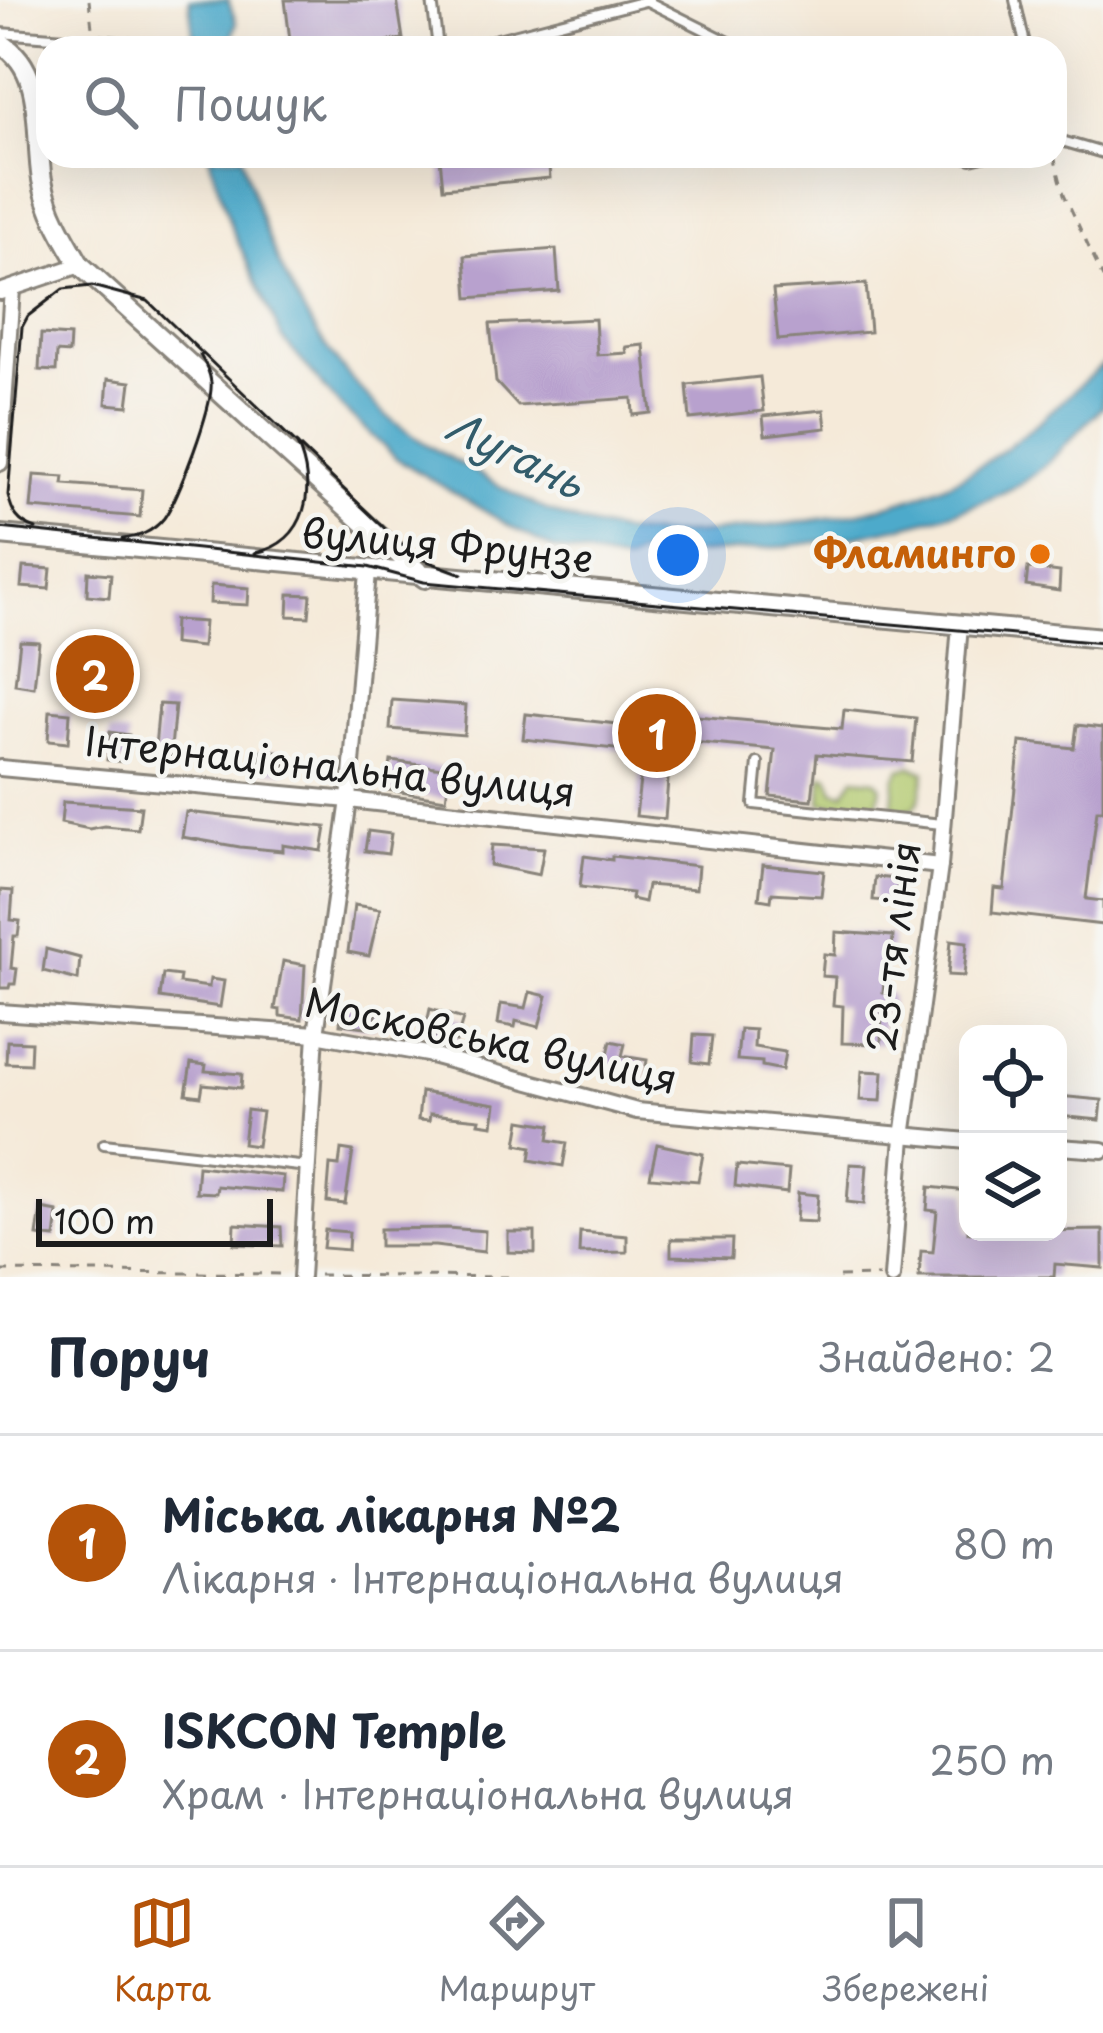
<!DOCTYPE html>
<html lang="uk">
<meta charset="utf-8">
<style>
body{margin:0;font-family:"Playpen Sans",sans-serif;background:#f6f6f7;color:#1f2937}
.controls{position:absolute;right:36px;bottom:36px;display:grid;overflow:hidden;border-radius:24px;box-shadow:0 12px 48px #0002}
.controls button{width:108px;height:108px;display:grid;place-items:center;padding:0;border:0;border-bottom:3px solid #e0e1e3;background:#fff;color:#1f2937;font:60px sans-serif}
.scale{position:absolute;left:36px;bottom:30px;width:237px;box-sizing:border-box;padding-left:12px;border:6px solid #1c1c1c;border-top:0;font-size:33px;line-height:42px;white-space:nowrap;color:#1c1c1c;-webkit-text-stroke:9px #f6f6f2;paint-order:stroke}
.you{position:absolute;left:678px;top:555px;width:42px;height:42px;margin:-30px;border:9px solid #fff;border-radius:50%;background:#1a73e8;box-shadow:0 0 0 18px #1a73e833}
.badge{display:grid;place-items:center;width:78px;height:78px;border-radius:50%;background:#b45309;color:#fff;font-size:39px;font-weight:700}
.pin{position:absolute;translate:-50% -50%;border:6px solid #fff;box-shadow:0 3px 12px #0006}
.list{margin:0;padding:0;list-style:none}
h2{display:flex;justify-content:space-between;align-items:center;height:156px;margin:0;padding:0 48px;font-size:51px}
h2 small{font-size:39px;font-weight:400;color:#747a83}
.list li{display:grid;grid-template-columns:78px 1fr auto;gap:36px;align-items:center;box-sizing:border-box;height:216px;padding:0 48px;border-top:3px solid #e0e1e3}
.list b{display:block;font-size:45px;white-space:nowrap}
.list p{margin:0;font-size:39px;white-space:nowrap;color:#747a83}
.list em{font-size:39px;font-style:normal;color:#747a83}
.icon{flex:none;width:66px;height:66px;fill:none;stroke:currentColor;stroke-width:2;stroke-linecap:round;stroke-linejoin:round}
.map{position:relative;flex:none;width:1103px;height:1277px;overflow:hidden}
.search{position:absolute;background:#fff;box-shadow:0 12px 48px #0002;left:36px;right:36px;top:36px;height:132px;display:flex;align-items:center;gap:30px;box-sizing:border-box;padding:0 42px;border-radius:36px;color:#747a83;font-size:45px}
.sheet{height:588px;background:#fff}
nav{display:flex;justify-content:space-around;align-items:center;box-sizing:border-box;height:168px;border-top:3px solid #e0e1e3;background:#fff;font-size:33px;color:#747a83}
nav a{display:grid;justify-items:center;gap:6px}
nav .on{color:#b45309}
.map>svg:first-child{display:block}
.green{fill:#b2c96e;stroke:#677245;stroke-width:3}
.water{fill:#4daacb;stroke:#346374;stroke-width:3}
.building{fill:#b8a1ce}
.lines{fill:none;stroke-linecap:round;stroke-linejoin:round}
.service-casing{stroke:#88837a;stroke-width:14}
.minor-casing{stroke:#88837a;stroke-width:20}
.tertiary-casing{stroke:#88837a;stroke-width:24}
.path{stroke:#88837a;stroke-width:3;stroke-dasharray:9 9;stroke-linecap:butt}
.service{stroke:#fff;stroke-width:8}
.minor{stroke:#fff;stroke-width:14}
.tertiary{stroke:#fff;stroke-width:18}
.tram{stroke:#1c1c1c;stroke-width:3}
.food-dot{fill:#e8710a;stroke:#f6f6f2;stroke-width:4.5}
.labels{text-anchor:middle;stroke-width:9;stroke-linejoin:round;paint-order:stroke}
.street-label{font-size:39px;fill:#1c1c1c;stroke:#f6f6f2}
.food-label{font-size:39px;font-weight:bold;fill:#c56008;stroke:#f6f6f2;text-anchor:end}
.water-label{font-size:42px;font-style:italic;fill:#325c6b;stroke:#f6f6f2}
</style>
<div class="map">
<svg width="1103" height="1277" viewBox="0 0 1103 1277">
<rect width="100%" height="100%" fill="#f6f6f2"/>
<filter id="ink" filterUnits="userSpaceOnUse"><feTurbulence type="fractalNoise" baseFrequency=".00833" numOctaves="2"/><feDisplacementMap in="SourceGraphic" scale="24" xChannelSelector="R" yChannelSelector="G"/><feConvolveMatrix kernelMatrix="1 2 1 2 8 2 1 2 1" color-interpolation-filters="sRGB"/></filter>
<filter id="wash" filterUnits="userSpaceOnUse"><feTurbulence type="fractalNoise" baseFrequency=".004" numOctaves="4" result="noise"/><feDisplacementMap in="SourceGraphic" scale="48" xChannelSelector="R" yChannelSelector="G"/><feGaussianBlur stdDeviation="2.7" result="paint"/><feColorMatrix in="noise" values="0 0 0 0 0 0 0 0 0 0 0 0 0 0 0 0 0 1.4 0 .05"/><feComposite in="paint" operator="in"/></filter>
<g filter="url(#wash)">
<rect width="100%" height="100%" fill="#f5ead9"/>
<!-- green -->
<g class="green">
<path d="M 911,766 L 925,772 L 920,799 L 913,809 L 897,810 L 893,805 L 895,779 L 900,769 Z"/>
<path d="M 822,776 L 829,776 L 834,791 L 844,793 L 854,778 L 875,780 L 881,786 L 877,808 L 821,803 Z"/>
</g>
<!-- water -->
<g class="water">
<path d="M 189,0 L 228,0 L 236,22 L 229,48 L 195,48 Z"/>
<path d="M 209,156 L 242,156 C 268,255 310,345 386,415 C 413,439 448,457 479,474 C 525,501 567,524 621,532 C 669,538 719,532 767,526 C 833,519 901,508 960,477 C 1014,449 1058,404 1103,364 L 1103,407 C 1080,428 1046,469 1023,482 C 931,536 745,556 638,555 L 626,563 L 554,549 L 513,528 L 397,459 L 338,404 L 282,338 L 231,227 Z"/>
</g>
<g id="blocks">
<!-- building -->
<g class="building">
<path d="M 285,0 L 397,0 L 403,39 L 341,48 L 328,48 L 327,41 L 291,48 Z"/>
<path d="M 548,156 L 550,178 L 443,188 L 440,158 Z"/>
<path d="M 556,249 L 559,291 L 468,298 L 465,256 Z"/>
<path d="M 866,284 L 870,332 L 778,340 L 773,290 Z"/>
<path d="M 595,319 L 597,355 L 627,353 L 626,347 L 644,345 L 651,413 L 633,415 L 632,398 L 518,406 L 496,382 L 490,324 Z"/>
<path d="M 41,334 L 70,336 L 69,353 L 57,352 L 56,371 L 39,370 Z"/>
<path d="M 760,377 L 764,411 L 690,419 L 687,385 Z"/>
<path d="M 108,379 L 131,382 L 128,406 L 106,404 Z"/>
<path d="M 824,410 L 826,428 L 765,435 L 763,416 Z"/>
<path d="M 34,475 L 64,477 L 63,484 L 142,490 L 140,517 L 31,508 Z"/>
<path d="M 23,567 L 51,569 L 49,589 L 21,587 Z"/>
<path d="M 1028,568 L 1060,572 L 1059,591 L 1026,586 Z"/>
<path d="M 88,572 L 111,574 L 109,597 L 87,595 Z"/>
<path d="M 211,585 L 249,588 L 248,605 L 210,603 Z"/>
<path d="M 289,594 L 311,595 L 309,617 L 288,616 Z"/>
<path d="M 174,620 L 204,622 L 202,647 L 173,644 Z"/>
<path d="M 20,641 L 39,642 L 34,687 L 15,684 Z"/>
<path d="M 84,659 L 109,662 L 107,688 L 81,686 Z"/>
<path d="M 649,690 L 676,693 L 674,714 L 842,729 L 844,710 L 916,718 L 912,762 L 817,754 L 812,800 L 770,796 L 775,750 L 671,740 L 665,819 L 636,816 L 643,752 L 523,739 L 526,714 L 645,727 Z"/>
<path d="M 392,700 L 466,705 L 464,735 L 390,729 Z"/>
<path d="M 159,704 L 175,705 L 170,759 L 154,758 Z"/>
<path d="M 50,711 L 70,713 L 68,743 L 48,741 Z"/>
<path d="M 1077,725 L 1103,728 L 1103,810 L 1097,810 L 1086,899 L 1103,901 L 1103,925 L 992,912 L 994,888 L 1004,889 L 1020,742 L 1074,748 Z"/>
<path d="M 110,732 L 129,735 L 125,762 L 107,760 Z"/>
<path d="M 261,750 L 287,752 L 285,772 L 259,770 Z"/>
<path d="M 391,761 L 450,769 L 446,799 L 387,790 Z"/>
<path d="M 63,802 L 141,807 L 138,829 L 104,826 L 89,829 L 61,823 Z"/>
<path d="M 186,812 L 326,827 L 322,851 L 283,845 L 283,851 L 240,847 L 182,837 Z"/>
<path d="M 368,831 L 391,834 L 388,854 L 365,851 Z"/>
<path d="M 492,845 L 544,848 L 539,875 L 490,865 Z"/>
<path d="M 584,856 L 612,860 L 612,856 L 698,866 L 696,889 L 647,885 L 644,902 L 631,899 L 632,893 L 580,887 Z"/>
<path d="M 763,865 L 824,871 L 821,896 L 772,893 L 771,901 L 759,899 Z"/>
<path d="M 875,877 L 898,879 L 896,902 L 873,900 Z"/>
<path d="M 0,890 L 13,891 L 11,920 L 20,921 L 18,936 L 14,936 L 11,968 L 17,969 L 15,984 L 10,984 L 9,988 L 0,988 Z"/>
<path d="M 354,905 L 380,909 L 369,956 L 348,952 Z"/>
<path d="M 836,932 L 893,936 L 892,950 L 887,949 L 883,993 L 892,994 L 891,1010 L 882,1009 L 881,1044 L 842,1043 L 843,1006 L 833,1005 L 835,977 L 822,976 L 824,954 L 835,955 Z"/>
<path d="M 951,940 L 967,942 L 964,976 L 948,975 Z"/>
<path d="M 46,949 L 80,958 L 78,980 L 43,971 Z"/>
<path d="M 283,961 L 305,965 L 302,1019 L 280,1016 L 280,1010 L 275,1009 Z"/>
<path d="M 163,974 L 180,976 L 179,983 L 209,987 L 210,979 L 224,981 L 220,1007 L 160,998 Z"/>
<path d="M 530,992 L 547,996 L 539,1027 L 516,1021 L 515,1027 L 498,1024 L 501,1004 L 526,1008 Z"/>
<path d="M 342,1005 L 377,1010 L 375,1028 L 340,1024 Z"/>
<path d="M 430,1009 L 463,1019 L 456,1042 L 425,1033 Z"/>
<path d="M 740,1029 L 755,1030 L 754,1047 L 785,1052 L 782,1070 L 762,1066 L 762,1062 L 737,1060 Z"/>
<path d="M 694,1035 L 712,1036 L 709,1064 L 692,1062 Z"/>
<path d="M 7,1041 L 31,1042 L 30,1064 L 6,1063 Z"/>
<path d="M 611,1041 L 625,1044 L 622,1056 L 647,1060 L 643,1084 L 628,1081 L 629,1072 L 605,1067 Z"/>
<path d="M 191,1063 L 206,1065 L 205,1071 L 242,1074 L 241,1088 L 203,1084 L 201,1096 L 186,1094 Z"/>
<path d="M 862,1071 L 883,1072 L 881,1101 L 860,1100 Z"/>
<path d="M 421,1092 L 496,1104 L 493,1125 L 479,1123 L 480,1119 L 430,1114 L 429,1121 L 418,1120 Z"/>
<path d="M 1058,1096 L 1102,1100 L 1100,1120 L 1058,1116 Z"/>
<path d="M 247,1110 L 262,1112 L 257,1146 L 243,1144 Z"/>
<path d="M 521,1120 L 551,1125 L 549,1140 L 567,1143 L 563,1166 L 530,1160 L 532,1147 L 517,1144 Z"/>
<path d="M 657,1144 L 703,1154 L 698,1181 L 650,1177 Z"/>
<path d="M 341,1149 L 353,1151 L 345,1204 L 327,1202 L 330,1165 L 339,1166 Z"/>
<path d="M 850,1164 L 867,1165 L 864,1204 L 847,1202 Z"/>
<path d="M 737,1165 L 789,1170 L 787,1193 L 735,1186 Z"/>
<path d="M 198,1166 L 283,1176 L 282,1192 L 217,1186 L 216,1193 L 196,1192 Z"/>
<path d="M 929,1187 L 968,1191 L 968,1232 L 1103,1230 L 1103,1268 L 1055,1264 L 1054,1277 L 919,1277 L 921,1251 L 933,1252 L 937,1211 L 927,1210 Z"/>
<path d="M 798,1193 L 818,1195 L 816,1222 L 796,1221 Z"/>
<path d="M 41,1209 L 58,1212 L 55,1238 L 37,1236 Z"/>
<path d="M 235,1224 L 281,1227 L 282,1246 L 234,1244 Z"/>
<path d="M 447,1228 L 485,1231 L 484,1252 L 435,1246 L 380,1246 L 380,1229 Z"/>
<path d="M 325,1230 L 349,1232 L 348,1250 L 323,1248 Z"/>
<path d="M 508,1232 L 535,1232 L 535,1253 L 508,1252 Z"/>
<path d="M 580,1232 L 627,1236 L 627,1252 L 579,1253 Z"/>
<path d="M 671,1239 L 732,1239 L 731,1258 L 671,1256 Z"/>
</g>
</g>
</g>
<g filter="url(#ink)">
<use href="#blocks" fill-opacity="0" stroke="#88837a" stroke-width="3"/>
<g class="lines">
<defs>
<g id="service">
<path d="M 432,0 L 438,48"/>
<path d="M 1015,0 L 1026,48"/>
<path d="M 647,1 L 741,48"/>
<path d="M 0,33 L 196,48"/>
<path d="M 463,48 L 649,0"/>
<path d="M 1055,139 L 1103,153"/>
<path d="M 963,156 L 971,159 L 983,156"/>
<path d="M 758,763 L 754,804 L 942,824"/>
<path d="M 104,1144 L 308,1167"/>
</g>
<g id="minor">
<path d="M 0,292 L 80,265"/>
<path d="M 0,463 L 12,289"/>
<path d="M 0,768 L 349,800 L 940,866"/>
<path d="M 0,1012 L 316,1034 L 427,1054 L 637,1111 L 968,1141"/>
<path d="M 1058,1147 L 1103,1150"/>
<path d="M 301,1277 L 316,1034 L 349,800 L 368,572"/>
<path d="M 892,1277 L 903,1137 L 940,866 L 960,625"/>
</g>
<g id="tertiary">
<path d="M 0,43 C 47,70 34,135 42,180 C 48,211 64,238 80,265 L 425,578"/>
<path d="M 0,535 L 1103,638"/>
</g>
</defs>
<!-- service casing -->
<use href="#service" class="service-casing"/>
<!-- minor casing -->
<use href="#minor" class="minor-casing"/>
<!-- tertiary casing -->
<use href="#tertiary" class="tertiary-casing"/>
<!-- path -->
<g class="path">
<path d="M 89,0 L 92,28"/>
<path d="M 1054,156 L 1064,194 L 1103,278"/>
<path d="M 0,1271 L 285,1274"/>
<path d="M 319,1275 L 509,1277"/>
<path d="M 839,1277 L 879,1276"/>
</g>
<!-- service -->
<use href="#service" class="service"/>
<!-- minor -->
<use href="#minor" class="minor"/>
<!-- tertiary -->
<use href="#tertiary" class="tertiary"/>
<!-- tram -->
<g class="tram">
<path d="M 0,528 L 368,567 L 424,582 L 1103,643"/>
<path d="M 36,529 C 18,523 12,513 8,495 L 22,327 L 28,316 L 63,289 L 92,286 L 148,301 L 403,546 L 419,558 L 462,574"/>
<path d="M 122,539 C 139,537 153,532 164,518 C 178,499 214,404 211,382 C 210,373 205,363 200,355"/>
<path d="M 255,553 C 308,542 317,487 297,444"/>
</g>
</g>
</g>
<!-- markers -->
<circle class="food-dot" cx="1040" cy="554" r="12"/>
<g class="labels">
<!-- street labels -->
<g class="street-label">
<text transform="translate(447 546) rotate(5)" y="14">вулиця Фрунзе</text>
<text transform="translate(330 767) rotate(6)" y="14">Інтернаціональна вулиця</text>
<text transform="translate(894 947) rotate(-83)" y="14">23-тя лінія</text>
<text transform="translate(491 1041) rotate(12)" y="14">Московська вулиця</text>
</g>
<!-- food labels -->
<g class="food-label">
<text x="1016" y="568">Фламинго</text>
</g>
<!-- water labels -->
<g class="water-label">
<text transform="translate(515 455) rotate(26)" y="15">Лугань</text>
</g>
</g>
</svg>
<div class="controls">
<button><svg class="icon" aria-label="locate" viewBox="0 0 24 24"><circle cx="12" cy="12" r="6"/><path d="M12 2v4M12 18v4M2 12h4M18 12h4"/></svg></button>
<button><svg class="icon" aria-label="layers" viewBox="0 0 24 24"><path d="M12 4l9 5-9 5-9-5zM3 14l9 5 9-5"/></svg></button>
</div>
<div class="scale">100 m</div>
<div class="you"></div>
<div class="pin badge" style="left:657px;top:733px">1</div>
<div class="pin badge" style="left:95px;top:674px">2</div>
<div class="search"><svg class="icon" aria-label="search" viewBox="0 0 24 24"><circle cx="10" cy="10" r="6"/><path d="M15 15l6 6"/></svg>Пошук</div>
</div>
<section class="sheet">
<h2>Поруч<small>Знайдено: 2</small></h2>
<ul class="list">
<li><span class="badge">1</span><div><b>Міська лікарня №2</b><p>Лікарня · Інтернаціональна вулиця</p></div><em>80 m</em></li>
<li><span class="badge">2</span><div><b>ISKCON Temple</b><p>Храм · Інтернаціональна вулиця</p></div><em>250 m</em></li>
</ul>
</section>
<nav>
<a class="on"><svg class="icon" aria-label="map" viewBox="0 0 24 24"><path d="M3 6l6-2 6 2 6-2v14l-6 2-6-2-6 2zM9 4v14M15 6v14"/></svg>Карта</a>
<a><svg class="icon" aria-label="directions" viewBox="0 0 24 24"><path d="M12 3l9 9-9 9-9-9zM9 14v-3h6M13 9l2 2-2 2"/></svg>Маршрут</a>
<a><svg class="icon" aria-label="saved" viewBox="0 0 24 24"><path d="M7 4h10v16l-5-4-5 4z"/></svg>Збережені</a>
</nav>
